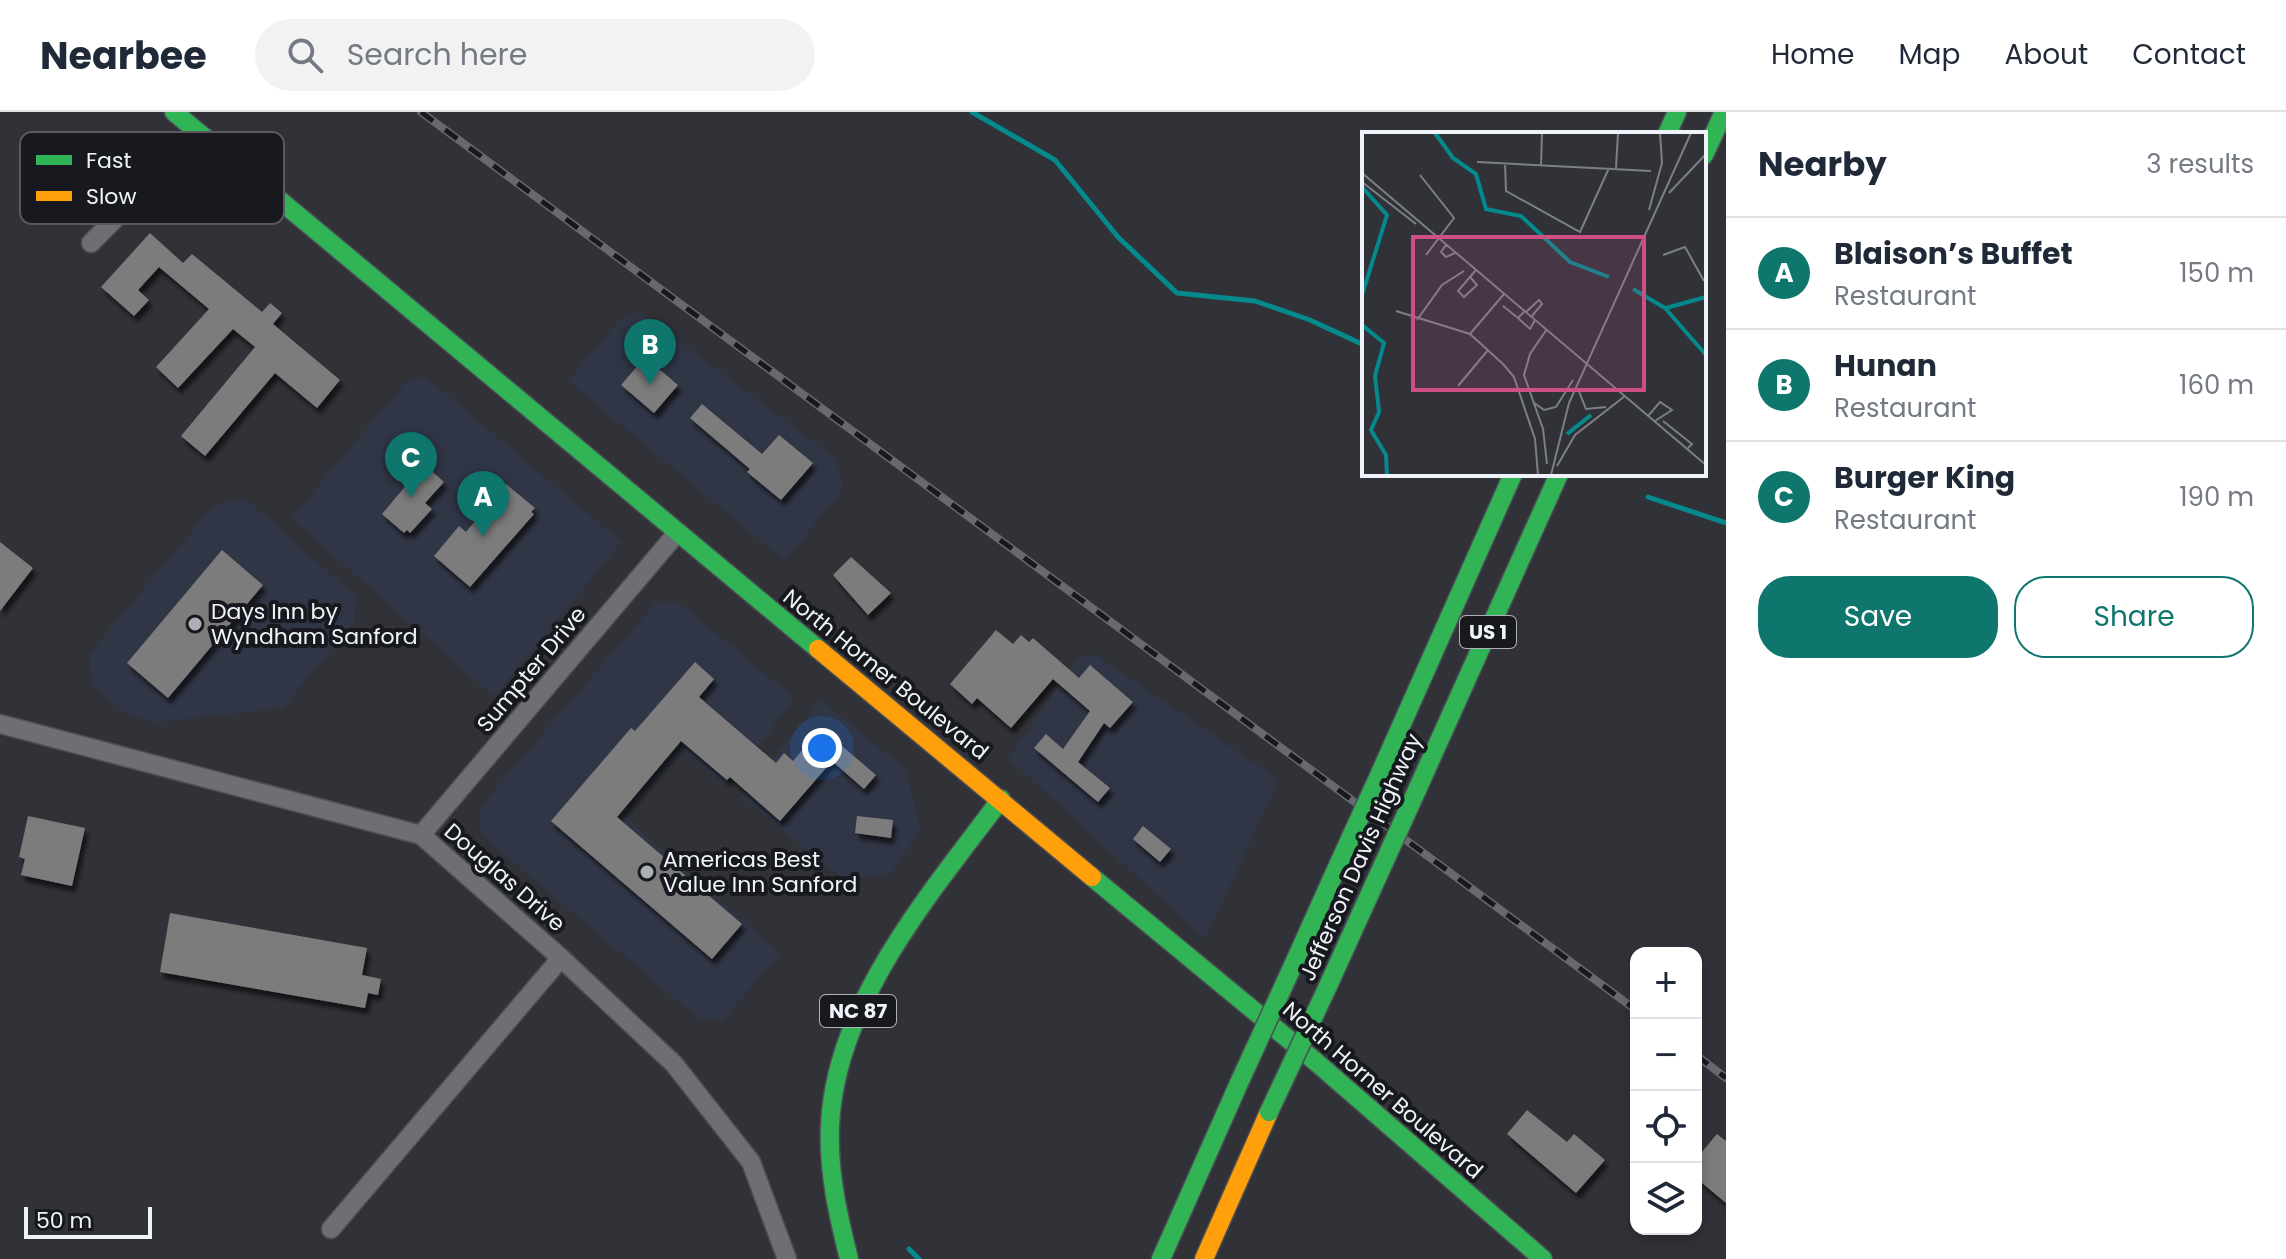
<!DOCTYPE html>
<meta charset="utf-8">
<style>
body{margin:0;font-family:Poppins,sans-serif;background:#f2f2f3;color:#1f2937}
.controls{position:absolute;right:24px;bottom:24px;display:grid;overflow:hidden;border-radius:16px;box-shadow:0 4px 12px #0003}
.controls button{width:72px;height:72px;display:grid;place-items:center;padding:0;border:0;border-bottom:2px solid #e0e1e3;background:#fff;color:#1f2937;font:40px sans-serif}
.scale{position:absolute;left:24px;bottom:20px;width:128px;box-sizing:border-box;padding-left:8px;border:4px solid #f0f3fa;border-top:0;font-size:22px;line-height:28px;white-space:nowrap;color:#f0f3fa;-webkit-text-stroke:6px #17191e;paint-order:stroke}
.you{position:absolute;left:822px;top:636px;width:28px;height:28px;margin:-20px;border:6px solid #fff;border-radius:50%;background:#1a73e8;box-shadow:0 0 0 12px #1a73e833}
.badge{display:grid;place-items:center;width:52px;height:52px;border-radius:50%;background:#0f766e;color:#fff;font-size:26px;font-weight:700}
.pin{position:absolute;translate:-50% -66px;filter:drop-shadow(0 2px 4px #0008)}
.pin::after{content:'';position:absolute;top:42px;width:28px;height:24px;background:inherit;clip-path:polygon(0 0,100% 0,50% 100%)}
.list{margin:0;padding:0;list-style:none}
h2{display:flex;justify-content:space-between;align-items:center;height:104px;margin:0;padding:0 32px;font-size:34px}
h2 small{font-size:26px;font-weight:400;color:#747a83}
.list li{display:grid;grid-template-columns:52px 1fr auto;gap:24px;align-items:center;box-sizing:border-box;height:112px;padding:0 32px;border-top:2px solid #e0e1e3}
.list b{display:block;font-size:30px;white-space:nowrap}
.list p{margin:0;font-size:26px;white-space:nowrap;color:#747a83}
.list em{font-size:26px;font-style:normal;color:#747a83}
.actions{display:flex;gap:16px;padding:24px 32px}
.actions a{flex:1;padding:18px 0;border:2px solid #0f766e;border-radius:32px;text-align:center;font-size:28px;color:#0f766e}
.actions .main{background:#0f766e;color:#fff}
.icon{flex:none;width:44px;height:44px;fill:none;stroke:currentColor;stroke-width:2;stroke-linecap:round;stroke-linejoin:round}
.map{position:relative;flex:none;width:1726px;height:1147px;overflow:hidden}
header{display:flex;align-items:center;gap:48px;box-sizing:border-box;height:112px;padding:0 40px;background:#fff;border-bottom:2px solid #e0e1e3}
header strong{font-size:38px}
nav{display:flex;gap:44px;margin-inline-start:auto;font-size:28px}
.search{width:560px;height:72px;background:#f2f2f3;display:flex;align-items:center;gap:20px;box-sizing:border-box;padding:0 28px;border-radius:44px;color:#747a83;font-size:30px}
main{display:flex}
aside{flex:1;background:#fff}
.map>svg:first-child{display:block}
.built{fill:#313646}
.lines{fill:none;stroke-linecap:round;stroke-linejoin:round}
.stream{stroke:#04898d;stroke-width:5}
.building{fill:#7d7b7d;filter:url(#shadow)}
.street-casing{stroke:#4c4e54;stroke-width:21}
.fast-casing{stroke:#4c4e54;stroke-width:21}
.slow-casing{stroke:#4c4e54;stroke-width:21}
.street{stroke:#6e6f74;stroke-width:18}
.fast{stroke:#30b455;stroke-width:18}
.slow{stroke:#ff9f0a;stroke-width:18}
.rail-casing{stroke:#68696f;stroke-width:8}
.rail{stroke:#17191e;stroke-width:5;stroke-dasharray:15;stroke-linecap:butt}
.fast-bridge-casing{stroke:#4c4e54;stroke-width:21;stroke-linecap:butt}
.fast-bridge{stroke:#30b455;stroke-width:18}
.poi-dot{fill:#adafb6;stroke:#17191e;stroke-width:3}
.labels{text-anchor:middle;stroke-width:8;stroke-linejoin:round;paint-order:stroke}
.shield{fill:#17191e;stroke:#afb2b8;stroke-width:2}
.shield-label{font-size:20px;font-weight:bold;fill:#f0f3fa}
.poi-label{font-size:22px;fill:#f0f3fa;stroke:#17191e;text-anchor:start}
.street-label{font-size:22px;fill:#f0f3fa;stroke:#17191e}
.inset-river{fill:none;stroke:#04898d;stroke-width:4}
.inset-road{fill:none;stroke:#7d7f86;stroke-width:2}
.view{fill:#ce4f83;fill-opacity:0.15;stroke:#ce4f83;stroke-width:4}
.inset-edge{fill:none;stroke:#f0f3fa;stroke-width:4}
.key{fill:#17191e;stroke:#585a60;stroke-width:2}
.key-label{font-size:22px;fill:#f0f3fa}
</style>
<header>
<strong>Nearbee</strong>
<div class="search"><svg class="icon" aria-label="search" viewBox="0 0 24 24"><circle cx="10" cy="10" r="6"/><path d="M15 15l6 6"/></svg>Search here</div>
<nav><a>Home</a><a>Map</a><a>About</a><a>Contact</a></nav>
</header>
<main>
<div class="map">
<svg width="1726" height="1147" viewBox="0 0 1726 1147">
<defs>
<filter id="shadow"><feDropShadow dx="3.5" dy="6" stdDeviation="2" flood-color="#0009"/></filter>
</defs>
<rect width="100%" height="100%" fill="#303238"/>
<!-- built -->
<g class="built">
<path d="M 638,198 L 835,346 L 841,362 L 842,379 L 785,449 L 568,269 L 620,207 Z"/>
<path d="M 425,264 L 621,430 L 494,585 L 291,406 L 407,269 Z"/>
<path d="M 246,387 L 356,485 L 354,509 L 283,596 L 157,610 L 130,605 L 92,573 L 89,542 L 215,392 Z"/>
<path d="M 657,489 L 678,490 L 791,583 L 792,589 L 759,634 L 724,673 L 683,638 L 624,704 L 780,841 L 723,908 L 699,907 L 481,723 L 480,695 Z"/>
<path d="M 1081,543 L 1096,543 L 1279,668 L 1205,827 L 1008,646 Z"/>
<path d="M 821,588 L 906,658 L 921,716 L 892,760 L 846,769 L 741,685 Z"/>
</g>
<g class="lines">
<!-- stream -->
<g class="stream">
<path d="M 972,0 L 1055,48 L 1118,125 L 1177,181 L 1255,189 L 1310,208 L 1364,233"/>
<path d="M 1648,385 L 1726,411"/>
<path d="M 909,1137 L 919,1147"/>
</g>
</g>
<!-- building -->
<g class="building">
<path d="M 150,121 L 183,151 L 192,142 L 262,200 L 270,191 L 282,201 L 273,212 L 340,268 L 317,296 L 275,261 L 205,344 L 181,324 L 255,235 L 233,217 L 178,276 L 156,255 L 209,197 L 159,155 L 138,178 L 149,188 L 134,204 L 101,175 Z"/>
<path d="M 645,245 L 678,273 L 654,301 L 621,273 Z"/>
<path d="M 702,292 L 762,342 L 779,323 L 813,351 L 781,388 L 747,360 L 750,357 L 690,306 Z"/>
<path d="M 424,352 L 444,370 L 425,391 L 432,397 L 410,421 L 407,418 L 404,421 L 382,402 Z"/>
<path d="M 506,372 L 535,396 L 531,400 L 534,402 L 470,475 L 434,444 L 459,414 L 466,420 Z"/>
<path d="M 0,430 L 33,456 L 0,499 Z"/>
<path d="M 222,438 L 263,473 L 168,586 L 127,551 Z"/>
<path d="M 851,445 L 891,481 L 868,503 L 833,463 Z"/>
<path d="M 996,518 L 1013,532 L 1021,523 L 1029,530 L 1033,526 L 1079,566 L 1090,553 L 1133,590 L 1110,616 L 1104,611 L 1078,650 L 1110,676 L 1098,690 L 1034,636 L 1046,622 L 1063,637 L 1090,599 L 1053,567 L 1011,616 L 977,586 L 972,592 L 950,572 Z"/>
<path d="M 695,550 L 714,567 L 699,585 L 776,651 L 784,641 L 793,649 L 821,616 L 876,663 L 864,677 L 832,649 L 780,709 L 730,665 L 727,668 L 681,629 L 617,705 L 742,812 L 712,847 L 551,709 L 631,616 L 635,619 Z"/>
<path d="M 28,704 L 85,716 L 72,774 L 21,763 L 25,747 L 19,745 Z"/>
<path d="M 857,704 L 893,708 L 891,726 L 855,721 Z"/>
<path d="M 1143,714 L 1171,737 L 1160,750 L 1133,727 Z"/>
<path d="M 170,801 L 367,836 L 362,863 L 381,867 L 378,883 L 368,881 L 365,896 L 160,860 Z"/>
<path d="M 1527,998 L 1567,1030 L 1574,1022 L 1605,1048 L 1576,1081 L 1507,1022 Z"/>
<path d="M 1717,1022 L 1726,1029 L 1726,1091 L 1696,1066 L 1696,1047 Z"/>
</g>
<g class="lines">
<defs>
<g id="street">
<path d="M 91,131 L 176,45 L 194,19"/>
<path d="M 0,612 L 421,723 L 561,846 L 674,952 L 751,1050 L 787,1147"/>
<path d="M 421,723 L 677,421"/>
<path d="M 331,1117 L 561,846"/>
</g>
<g id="fast">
<path d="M 174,0 L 818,537"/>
<path d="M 1667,22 L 1677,0"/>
<path d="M 1704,43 L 1724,0"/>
<path d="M 1381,659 L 1513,362"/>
<path d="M 1417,678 L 1559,362"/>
<path d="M 1092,765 L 1316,950 L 1543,1147"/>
<path d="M 1295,849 L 1339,751"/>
<path d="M 1328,874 L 1377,766"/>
<path d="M 849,1147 C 838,1103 828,1060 830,1014 C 835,891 931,781 1001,687"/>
<path d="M 1161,1147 L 1239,971"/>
</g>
<g id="slow">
<path d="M 818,537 L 1092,765"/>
<path d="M 1204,1147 L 1269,1000"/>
</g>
</defs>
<!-- street casing -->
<use href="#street" class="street-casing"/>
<!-- fast casing -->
<use href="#fast" class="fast-casing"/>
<!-- slow casing -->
<use href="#slow" class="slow-casing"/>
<!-- street -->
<use href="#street" class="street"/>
<!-- fast -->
<use href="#fast" class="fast"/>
<!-- slow -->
<use href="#slow" class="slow"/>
<defs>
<g id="rail">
<path d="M 421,0 L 1636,898"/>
<path d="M 1696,943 L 1726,966"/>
</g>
</defs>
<!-- rail casing -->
<use href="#rail" class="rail-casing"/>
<!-- rail -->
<use href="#rail" class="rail"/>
<defs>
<g id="fast-bridge">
<path d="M 1339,751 L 1381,659"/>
<path d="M 1377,766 L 1417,678"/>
<path d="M 1239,971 L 1295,849"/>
<path d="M 1269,1000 L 1328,874"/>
</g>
</defs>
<!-- fast-bridge casing -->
<use href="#fast-bridge" class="fast-bridge-casing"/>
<!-- fast-bridge -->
<use href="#fast-bridge" class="fast-bridge"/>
</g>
<!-- markers -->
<g class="poi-dot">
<circle cx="195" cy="512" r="8"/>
<circle cx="647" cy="760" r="8"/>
</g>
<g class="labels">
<!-- shield labels -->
<g class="shield">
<rect x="1460" y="504" width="56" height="32" rx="6"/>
<rect x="820" y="883" width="76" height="32" rx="6"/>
</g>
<g class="shield-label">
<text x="1488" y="527">US 1</text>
<text x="858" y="906">NC 87</text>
</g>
<!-- poi labels -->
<g class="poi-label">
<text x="211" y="507">Days Inn by<tspan x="211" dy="25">Wyndham Sanford</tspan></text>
<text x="663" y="755">Americas Best<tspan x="663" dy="25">Value Inn Sanford</tspan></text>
</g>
<!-- street labels -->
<g class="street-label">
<text transform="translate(531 557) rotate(-50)" y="8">Sumpter Drive</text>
<text transform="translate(886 562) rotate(39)" y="8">North Horner Boulevard</text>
<text transform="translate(1360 745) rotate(-66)" y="8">Jefferson Davis Highway</text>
<text transform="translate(505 765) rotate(41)" y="8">Douglas Drive</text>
<text transform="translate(1383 978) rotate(41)" y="8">North Horner Boulevard</text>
</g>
</g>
<!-- overview -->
<g transform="translate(1362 20)">
<rect width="344" height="344" fill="#303238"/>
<path class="inset-river" d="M 73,1 L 91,26 L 114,42 L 124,77 L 159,84 L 208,130 L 247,145M 0,55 L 25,83 L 0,163M 271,157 L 303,176 L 344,223M 304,176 L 344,165M 0,193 L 22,211 L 13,244 L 17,280 L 9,298 L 24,323 L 25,343M 205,302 L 229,283"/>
<path class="inset-road" d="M 115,30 L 289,39M 143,31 L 144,59 L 218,100 L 247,36M 179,33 L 180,1M 254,36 L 256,1M 0,41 L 344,333M 58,43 L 92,86 L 64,123M 0,50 L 54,92M 307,61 L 344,22M 287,78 L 300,31 L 298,1M 84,113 L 79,120 L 84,125 L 93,121M 301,123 L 323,115 L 342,149M 108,145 L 115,153 L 102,165 L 96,159 L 114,138M 141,174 L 156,186 L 163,179M 34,179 L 108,202 L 141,232 L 152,245 L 173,307 L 176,343M 164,180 L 177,168 L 180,172 L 170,184M 156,186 L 168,197 L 173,188M 55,188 L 80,153 L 102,139M 108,202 L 142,162M 96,254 L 126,218M 216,257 L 224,277 L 244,275M 171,270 L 182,278 L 194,275 L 211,248M 286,284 L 298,270 L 310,278 L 293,289M 301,289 L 330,312 L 326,316M 185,332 L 181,297 L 162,243 L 168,222 L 185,197M 195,334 L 213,303 L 263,264M 189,343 L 207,271 L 329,1"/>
<path class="view" d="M 51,105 L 282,105 L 282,258 L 51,258 Z"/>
<rect width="344" height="344" class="inset-edge"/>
</g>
<!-- legend -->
<rect x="20" y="20" width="264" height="92" rx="12" class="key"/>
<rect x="36" y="43" width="36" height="10" fill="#30b455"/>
<rect x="36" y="79" width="36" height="10" fill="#ff9f0a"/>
<g class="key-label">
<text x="86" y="56">Fast</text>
<text x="86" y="92">Slow</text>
</g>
</svg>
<div class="controls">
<button>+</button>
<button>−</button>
<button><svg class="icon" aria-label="locate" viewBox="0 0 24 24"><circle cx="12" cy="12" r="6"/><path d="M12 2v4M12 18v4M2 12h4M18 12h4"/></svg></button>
<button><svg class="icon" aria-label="layers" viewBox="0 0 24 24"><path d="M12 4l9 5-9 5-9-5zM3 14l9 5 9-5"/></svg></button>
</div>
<div class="scale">50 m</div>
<div class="you"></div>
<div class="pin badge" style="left:483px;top:425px">A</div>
<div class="pin badge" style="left:650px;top:273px">B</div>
<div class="pin badge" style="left:411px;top:386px">C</div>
</div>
<aside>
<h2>Nearby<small>3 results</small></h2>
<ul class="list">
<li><span class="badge">A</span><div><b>Blaison’s Buffet</b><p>Restaurant</p></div><em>150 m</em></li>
<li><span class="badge">B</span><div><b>Hunan</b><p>Restaurant</p></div><em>160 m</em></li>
<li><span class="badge">C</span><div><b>Burger King</b><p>Restaurant</p></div><em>190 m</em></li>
</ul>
<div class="actions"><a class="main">Save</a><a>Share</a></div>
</aside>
</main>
